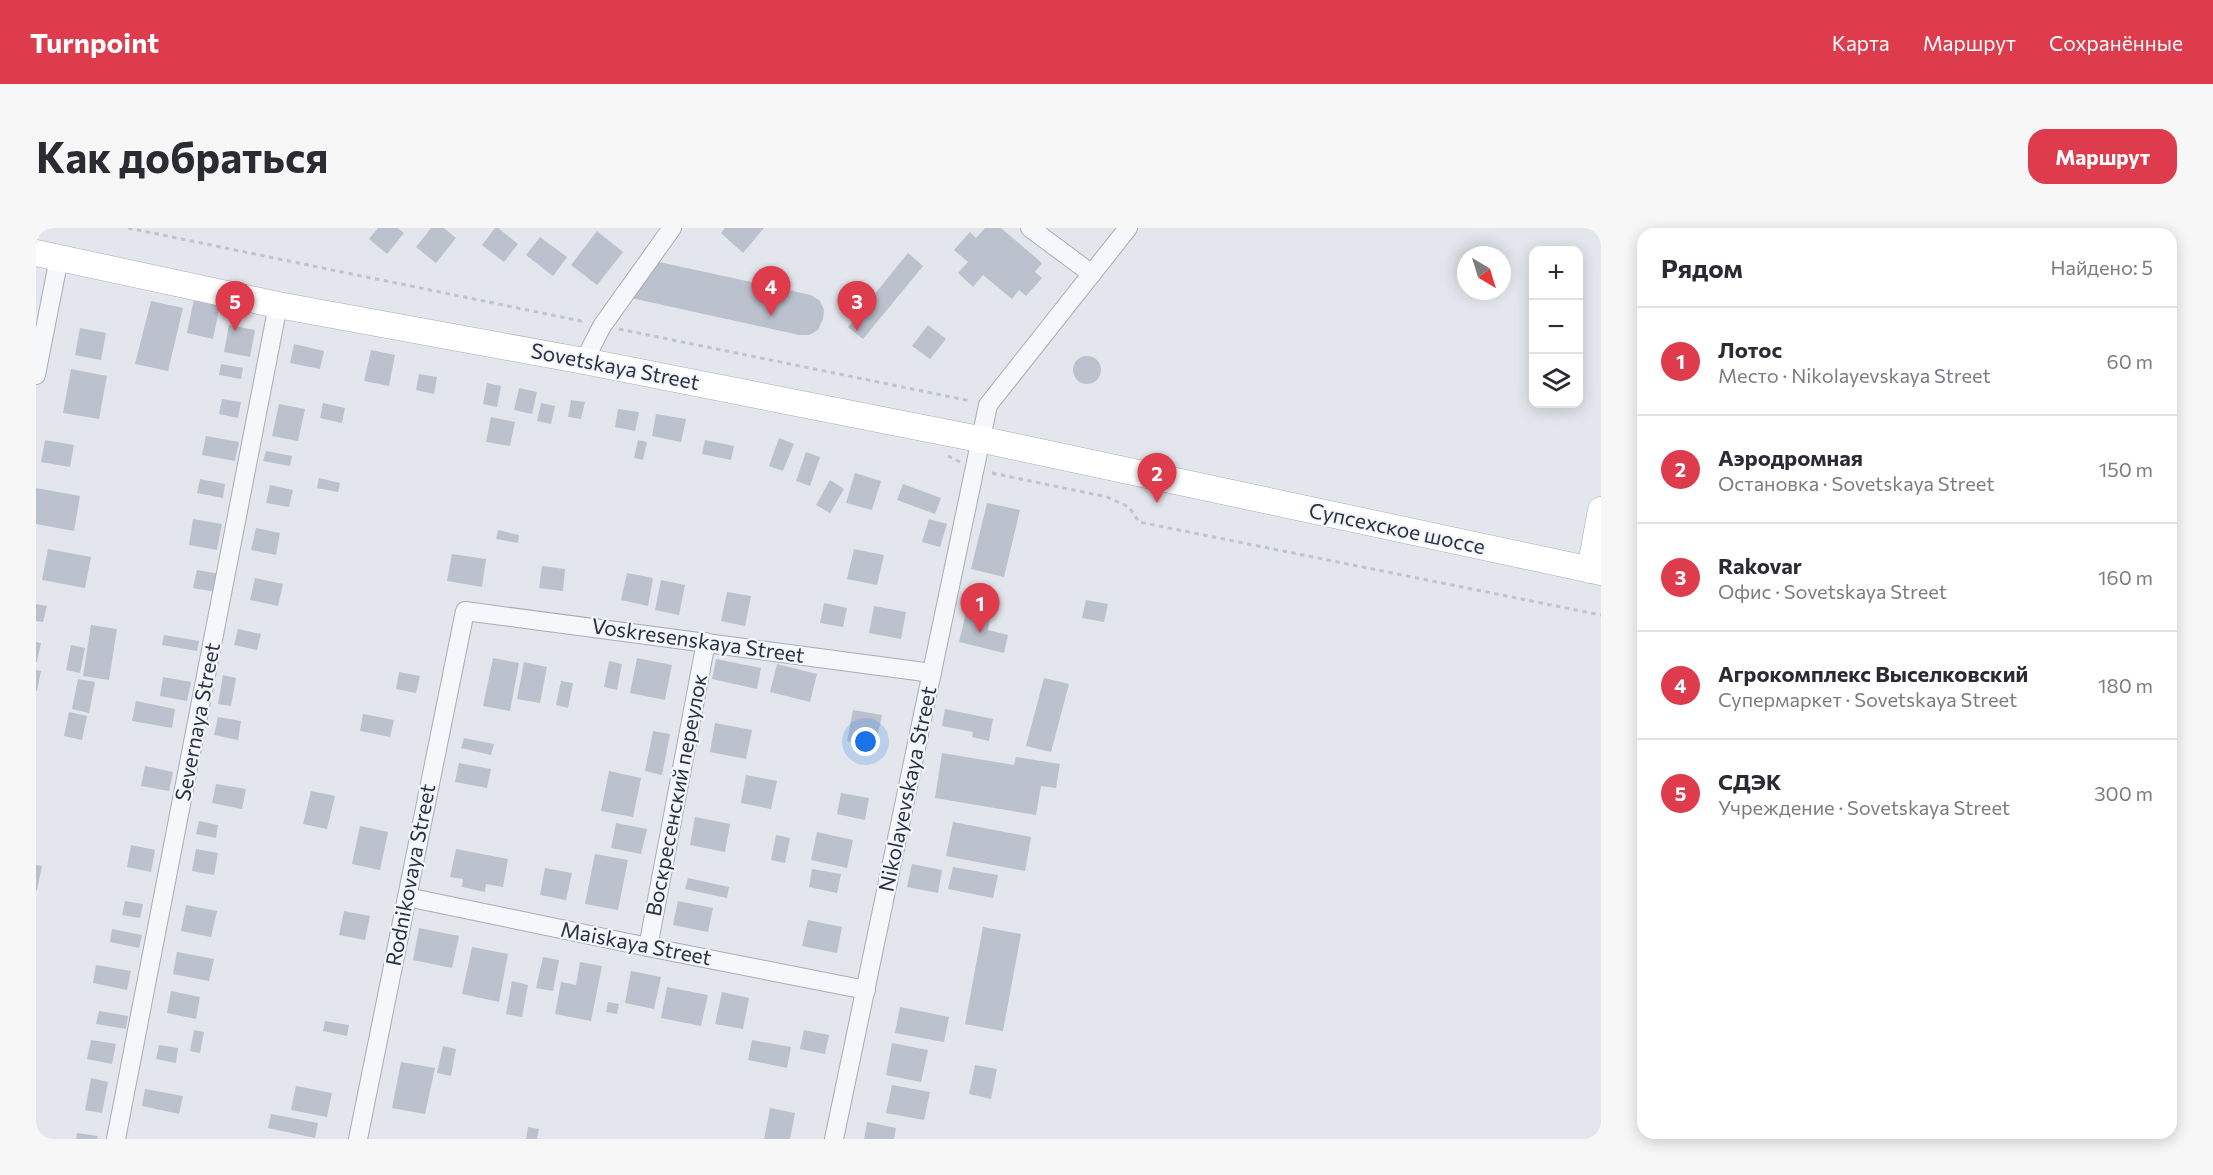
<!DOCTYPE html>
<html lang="ru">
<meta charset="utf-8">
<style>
body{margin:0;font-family:Commissioner,sans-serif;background:#f7f7f7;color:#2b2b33}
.controls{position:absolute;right:18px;top:18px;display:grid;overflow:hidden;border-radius:12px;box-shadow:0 3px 15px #0003}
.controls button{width:54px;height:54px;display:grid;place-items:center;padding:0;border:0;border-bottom:2px solid #e1e1e2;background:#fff;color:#2b2b33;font:30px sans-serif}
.compass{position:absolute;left:1421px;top:18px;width:54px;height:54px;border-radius:50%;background:#fff;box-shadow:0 3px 15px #0003;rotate:142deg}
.you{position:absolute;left:830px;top:514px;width:21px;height:21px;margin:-15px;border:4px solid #fff;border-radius:50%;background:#1a73e8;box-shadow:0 0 0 9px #1a73e833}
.badge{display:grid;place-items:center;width:39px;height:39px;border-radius:50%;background:#de3c4c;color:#fff;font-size:20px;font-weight:700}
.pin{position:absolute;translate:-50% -50px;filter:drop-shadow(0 2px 3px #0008)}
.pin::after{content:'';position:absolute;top:32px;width:21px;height:18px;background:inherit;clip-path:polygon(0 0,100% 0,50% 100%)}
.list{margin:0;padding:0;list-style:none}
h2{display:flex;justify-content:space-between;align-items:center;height:78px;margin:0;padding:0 24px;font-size:26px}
h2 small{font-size:20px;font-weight:400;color:#7c7c81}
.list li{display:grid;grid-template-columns:39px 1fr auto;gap:18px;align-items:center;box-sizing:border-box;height:108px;padding:0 24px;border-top:2px solid #e1e1e2}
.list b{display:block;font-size:22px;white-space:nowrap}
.list p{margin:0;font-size:20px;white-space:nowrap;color:#7c7c81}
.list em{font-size:20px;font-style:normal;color:#7c7c81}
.icon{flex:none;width:33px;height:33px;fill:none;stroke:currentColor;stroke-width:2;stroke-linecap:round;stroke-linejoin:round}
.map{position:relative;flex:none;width:1565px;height:911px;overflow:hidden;border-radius:18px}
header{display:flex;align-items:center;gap:36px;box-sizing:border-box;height:84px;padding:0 30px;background:#de3c4c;color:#fff}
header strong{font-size:28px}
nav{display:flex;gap:33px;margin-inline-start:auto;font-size:21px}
.intro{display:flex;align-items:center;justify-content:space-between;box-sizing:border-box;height:144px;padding:0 36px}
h1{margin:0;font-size:42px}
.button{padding:15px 27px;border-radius:18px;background:#de3c4c;color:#fff;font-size:21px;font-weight:700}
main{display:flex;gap:36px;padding:0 36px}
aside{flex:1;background:#fff;border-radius:18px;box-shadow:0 3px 15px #0003}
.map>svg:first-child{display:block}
.building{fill:#bcc2cd}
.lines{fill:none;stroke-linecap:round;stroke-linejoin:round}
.street-casing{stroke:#a7acb7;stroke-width:20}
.secondary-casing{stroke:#a7acb7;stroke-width:27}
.path{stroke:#c0c4cb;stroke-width:3;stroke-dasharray:4.5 4.5;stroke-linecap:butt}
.street{stroke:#f6f7fa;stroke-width:18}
.secondary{stroke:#fff;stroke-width:26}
.labels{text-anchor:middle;stroke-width:4.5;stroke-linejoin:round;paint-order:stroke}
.street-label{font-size:21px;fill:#283247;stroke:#f3f5f9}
</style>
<header>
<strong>Turnpoint</strong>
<nav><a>Карта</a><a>Маршрут</a><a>Сохранённые</a></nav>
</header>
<div class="intro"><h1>Как добраться</h1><a class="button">Маршрут</a></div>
<main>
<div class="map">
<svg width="1565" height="911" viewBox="0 0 1565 911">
<rect width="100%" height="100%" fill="#e3e6ec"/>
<!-- building -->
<g class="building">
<path d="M 342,0 L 362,0 L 368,5 L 351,26 L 333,11 Z"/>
<path d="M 395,0 L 408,0 L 420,10 L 400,35 L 380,19 Z"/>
<path d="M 459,0 L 462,0 L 482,16 L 468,34 L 446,17 Z"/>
<path d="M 689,0 L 728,0 L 707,25 L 685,5 Z"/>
<path d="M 949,0 L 965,0 L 1006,35 L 999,44 L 1006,50 L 990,68 L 983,62 L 976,71 L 947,47 L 937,59 L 922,45 L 932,34 L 918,22 L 934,4 L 940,10 Z"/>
<path d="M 561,3 L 587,24 L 561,57 L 535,37 Z"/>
<path d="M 504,9 L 531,29 L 517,48 L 490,27 Z"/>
<path d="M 872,25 L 887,38 L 827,111 L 812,99 Z"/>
<path d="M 623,34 L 775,67 L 784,73 L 788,82 L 787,91 L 782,102 L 773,107 L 763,107 L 595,70 Z"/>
<path d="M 158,71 L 184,77 L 177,111 L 151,105 Z"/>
<path d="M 115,73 L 147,80 L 132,143 L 99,136 Z"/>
<path d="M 193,97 L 219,102 L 214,129 L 188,124 Z"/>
<path d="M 892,97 L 910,111 L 894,131 L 876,118 Z"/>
<path d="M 44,100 L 70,105 L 65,132 L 39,127 Z"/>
<path d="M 258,116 L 288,123 L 284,141 L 254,135 Z"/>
<path d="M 335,122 L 359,127 L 353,158 L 328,153 Z"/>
<circle cx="1051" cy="142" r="14"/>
<path d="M 185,136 L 207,140 L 205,151 L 183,147 Z"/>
<path d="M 35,141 L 71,148 L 63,191 L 27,185 Z"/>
<path d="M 383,146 L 401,149 L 398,166 L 380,162 Z"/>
<path d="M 451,155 L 465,158 L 461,179 L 447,176 Z"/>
<path d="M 483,160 L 501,164 L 496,186 L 478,182 Z"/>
<path d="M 186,171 L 205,174 L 202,190 L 183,186 Z"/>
<path d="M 535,172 L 549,174 L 545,191 L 532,189 Z"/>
<path d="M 287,175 L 309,180 L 306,195 L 284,190 Z"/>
<path d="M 505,175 L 519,178 L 515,196 L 501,193 Z"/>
<path d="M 243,176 L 269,181 L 262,213 L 236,208 Z"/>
<path d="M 582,181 L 603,184 L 599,203 L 579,199 Z"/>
<path d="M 620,186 L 650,191 L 645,214 L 616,208 Z"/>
<path d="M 455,189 L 479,194 L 474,218 L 450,214 Z"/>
<path d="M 170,208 L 203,214 L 199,233 L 166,227 Z"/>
<path d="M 743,210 L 758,216 L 747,243 L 733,238 Z"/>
<path d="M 9,212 L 38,217 L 34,239 L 5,234 Z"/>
<path d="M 602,212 L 611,214 L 607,232 L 598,230 Z"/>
<path d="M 669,212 L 698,218 L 695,232 L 666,226 Z"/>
<path d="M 230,223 L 256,228 L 254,238 L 227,233 Z"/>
<path d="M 770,224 L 784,229 L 774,258 L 760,253 Z"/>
<path d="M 819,245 L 845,253 L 836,282 L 810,275 Z"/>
<path d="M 283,250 L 304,255 L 302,264 L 281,260 Z"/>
<path d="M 164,251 L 189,256 L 187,270 L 161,265 Z"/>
<path d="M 794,252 L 808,261 L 794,285 L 780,277 Z"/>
<path d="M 867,256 L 905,270 L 899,286 L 861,272 Z"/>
<path d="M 234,257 L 257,262 L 253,279 L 230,275 Z"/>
<path d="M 0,260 L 44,268 L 38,303 L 0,296 Z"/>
<path d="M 951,275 L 984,282 L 968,349 L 935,341 Z"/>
<path d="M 157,291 L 186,296 L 181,322 L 153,317 Z"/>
<path d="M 893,291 L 911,296 L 904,319 L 886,314 Z"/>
<path d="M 220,300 L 244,305 L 240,327 L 215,322 Z"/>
<path d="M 462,302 L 483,307 L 482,315 L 460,311 Z"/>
<path d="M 12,321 L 55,329 L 49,360 L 6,352 Z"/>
<path d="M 818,321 L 848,327 L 841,357 L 811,351 Z"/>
<path d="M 416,326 L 450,331 L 446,359 L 411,353 Z"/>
<path d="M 506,338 L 529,341 L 527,363 L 503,360 Z"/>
<path d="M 161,342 L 184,346 L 180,364 L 157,360 Z"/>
<path d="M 591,345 L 617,350 L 612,378 L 585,372 Z"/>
<path d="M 219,350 L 247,356 L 242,378 L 214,372 Z"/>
<path d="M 625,352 L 649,357 L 643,387 L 619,382 Z"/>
<path d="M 691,364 L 715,368 L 709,398 L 685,393 Z"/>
<path d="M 1050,372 L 1072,376 L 1068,394 L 1046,390 Z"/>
<path d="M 788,375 L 811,380 L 807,399 L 784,395 Z"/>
<path d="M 0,376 L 11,378 L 7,394 L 0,393 Z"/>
<path d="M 838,378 L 870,384 L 865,411 L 833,405 Z"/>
<path d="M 931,381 L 955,387 L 952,402 L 972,407 L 968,425 L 923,414 Z"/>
<path d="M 55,397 L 81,401 L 73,452 L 47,448 Z"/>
<path d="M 202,401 L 225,406 L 221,422 L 198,417 Z"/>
<path d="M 128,407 L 163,413 L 161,423 L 126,417 Z"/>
<path d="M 0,414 L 5,415 L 1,434 L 0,434 Z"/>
<path d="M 35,417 L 49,420 L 44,445 L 30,442 Z"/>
<path d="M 457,430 L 483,435 L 474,483 L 447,478 Z"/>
<path d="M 601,430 L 636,437 L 629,472 L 594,465 Z"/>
<path d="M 680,431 L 725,440 L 721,461 L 676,451 Z"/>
<path d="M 573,433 L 586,436 L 581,462 L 568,459 Z"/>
<path d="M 488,434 L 511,439 L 504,475 L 481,471 Z"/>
<path d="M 741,436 L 781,446 L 774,474 L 734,464 Z"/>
<path d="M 0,442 L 5,443 L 1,463 L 0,463 Z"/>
<path d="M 363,444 L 384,448 L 380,465 L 360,461 Z"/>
<path d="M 187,447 L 200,450 L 195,478 L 182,476 Z"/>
<path d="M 127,449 L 155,454 L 151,473 L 124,468 Z"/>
<path d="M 1008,450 L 1033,456 L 1015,524 L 990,518 Z"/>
<path d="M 42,451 L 59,454 L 53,485 L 36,481 Z"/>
<path d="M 525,453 L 537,455 L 532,480 L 520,477 Z"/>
<path d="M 100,473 L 139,481 L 136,500 L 96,493 Z"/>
<path d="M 909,481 L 957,491 L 953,513 L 936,509 L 937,504 L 906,498 Z"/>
<path d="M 817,482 L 846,487 L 839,519 L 811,513 Z"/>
<path d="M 33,484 L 51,488 L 46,512 L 28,508 Z"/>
<path d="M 327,486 L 358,492 L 354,509 L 324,503 Z"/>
<path d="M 182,489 L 205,493 L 202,512 L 178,507 Z"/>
<path d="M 679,495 L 716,502 L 710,531 L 674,524 Z"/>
<path d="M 617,503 L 634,506 L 626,547 L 609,543 Z"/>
<path d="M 428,510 L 458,516 L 455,527 L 425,520 Z"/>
<path d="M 906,525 L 978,537 L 980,529 L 1024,536 L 1020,560 L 1005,558 L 1000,587 L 899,570 Z"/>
<path d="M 423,535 L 455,541 L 451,560 L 419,554 Z"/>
<path d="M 109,538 L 137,544 L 133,563 L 105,558 Z"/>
<path d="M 573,543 L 605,550 L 597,589 L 565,583 Z"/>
<path d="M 710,547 L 741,553 L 735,581 L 705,575 Z"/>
<path d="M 180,556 L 210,561 L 206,581 L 176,575 Z"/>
<path d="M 275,563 L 299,568 L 291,601 L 267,596 Z"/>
<path d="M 805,565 L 833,570 L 829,592 L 801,586 Z"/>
<path d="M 659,589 L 694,596 L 689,624 L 654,617 Z"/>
<path d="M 163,593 L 182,597 L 180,610 L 160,606 Z"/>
<path d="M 917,594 L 995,609 L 989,643 L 910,628 Z"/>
<path d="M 580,595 L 611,601 L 605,626 L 575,620 Z"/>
<path d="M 324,598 L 352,604 L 344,642 L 316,636 Z"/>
<path d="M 781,604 L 817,612 L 811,640 L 775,632 Z"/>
<path d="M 740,607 L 754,610 L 749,635 L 735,632 Z"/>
<path d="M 95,617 L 119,622 L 115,644 L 91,639 Z"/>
<path d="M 160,621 L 182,625 L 178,647 L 156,643 Z"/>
<path d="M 420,621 L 472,631 L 467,659 L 450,656 L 449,664 L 426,659 L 427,651 L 414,649 Z"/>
<path d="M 559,626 L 592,632 L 582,682 L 549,676 Z"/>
<path d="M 876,636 L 906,642 L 902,665 L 871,659 Z"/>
<path d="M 0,637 L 6,638 L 1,662 L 0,662 Z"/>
<path d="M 917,639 L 962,647 L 957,670 L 912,661 Z"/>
<path d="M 509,640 L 536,645 L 530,672 L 504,667 Z"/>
<path d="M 776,641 L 805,646 L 801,665 L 773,659 Z"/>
<path d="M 652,650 L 693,659 L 691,670 L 649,661 Z"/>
<path d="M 89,673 L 107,676 L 104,690 L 86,687 Z"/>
<path d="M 642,673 L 677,680 L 672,704 L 637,697 Z"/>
<path d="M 150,677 L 181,683 L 175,709 L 145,703 Z"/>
<path d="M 308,683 L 334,688 L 329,712 L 303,707 Z"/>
<path d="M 772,692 L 806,699 L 801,725 L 766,718 Z"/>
<path d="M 947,699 L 985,706 L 967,803 L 929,796 Z"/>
<path d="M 383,700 L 423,708 L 416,740 L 377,732 Z"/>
<path d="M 76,701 L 106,707 L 103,720 L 74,714 Z"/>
<path d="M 436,719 L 472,726 L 463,774 L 426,766 Z"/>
<path d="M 141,724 L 178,731 L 173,753 L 137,746 Z"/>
<path d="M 507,729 L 523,732 L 517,763 L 500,760 Z"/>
<path d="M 544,734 L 566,738 L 555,793 L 519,786 L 525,754 L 540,757 Z"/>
<path d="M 60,737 L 95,743 L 91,762 L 57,755 Z"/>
<path d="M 595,743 L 625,749 L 618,781 L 589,775 Z"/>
<path d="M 476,753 L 492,757 L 486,789 L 470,786 Z"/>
<path d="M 631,759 L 672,767 L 665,798 L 625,790 Z"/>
<path d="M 135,763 L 164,769 L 160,791 L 131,785 Z"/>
<path d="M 686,764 L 713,770 L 707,801 L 679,796 Z"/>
<path d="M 572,774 L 583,776 L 581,786 L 570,784 Z"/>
<path d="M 864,779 L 913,789 L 908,814 L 859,805 Z"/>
<path d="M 63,783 L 92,788 L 90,801 L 60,796 Z"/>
<path d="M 289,793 L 313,797 L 311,808 L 287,803 Z"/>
<path d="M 158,802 L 168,804 L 164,825 L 154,823 Z"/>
<path d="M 768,802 L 793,807 L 789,826 L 764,821 Z"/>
<path d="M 55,812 L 80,816 L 76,836 L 51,831 Z"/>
<path d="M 716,812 L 755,819 L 751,840 L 712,832 Z"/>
<path d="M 856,815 L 892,822 L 885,854 L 850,847 Z"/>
<path d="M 123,817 L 142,820 L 140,835 L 120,831 Z"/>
<path d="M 407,818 L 420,821 L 415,848 L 401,845 Z"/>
<path d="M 365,834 L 399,840 L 389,886 L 356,880 Z"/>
<path d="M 939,837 L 961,841 L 955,871 L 933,866 Z"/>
<path d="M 55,850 L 72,854 L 66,885 L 49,882 Z"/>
<path d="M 856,857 L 894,864 L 888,892 L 850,885 Z"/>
<path d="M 260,858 L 296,865 L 291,889 L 255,882 Z"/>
<path d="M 109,861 L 147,868 L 143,886 L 106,878 Z"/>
<path d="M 734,880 L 759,885 L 754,911 L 728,911 Z"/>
<path d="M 235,886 L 282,895 L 279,910 L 232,900 Z"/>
<path d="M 831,894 L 860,900 L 858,911 L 828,911 Z"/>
<path d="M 492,899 L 503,901 L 501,911 L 490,911 Z"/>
<path d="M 41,905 L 62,908 L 61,911 L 40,911 Z"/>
</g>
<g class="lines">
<defs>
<g id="street">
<path d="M 994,0 L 1056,46"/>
<path d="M 548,133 L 566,98 L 636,0"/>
<path d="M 0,147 L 23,30"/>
<path d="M 371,669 L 612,719 L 830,762"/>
<path d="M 612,719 L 670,414"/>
<path d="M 80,911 L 242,77"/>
<path d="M 322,911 L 429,383 L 896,445"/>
<path d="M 798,911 L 952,177 L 1092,0"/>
</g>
<g id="secondary">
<path d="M 0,25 L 242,77 L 548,133 L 943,211 L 1565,344"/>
<path d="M 1554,342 L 1565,282"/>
</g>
</defs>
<!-- street casing -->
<use href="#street" class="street-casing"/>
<!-- secondary casing -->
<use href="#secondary" class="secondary-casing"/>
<!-- path -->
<g class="path">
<path d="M 92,0 L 550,94"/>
<path d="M 583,101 L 935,173"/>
<path d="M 912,228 L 924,234"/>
<path d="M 956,245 L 1071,269 L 1093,279 L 1103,294 L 1565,387"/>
</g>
<!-- street -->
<use href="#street" class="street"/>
<!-- secondary -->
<use href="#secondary" class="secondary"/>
</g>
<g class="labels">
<!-- street labels -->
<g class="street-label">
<text transform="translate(579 139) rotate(11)" y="7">Sovetskaya Street</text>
<text transform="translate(1361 301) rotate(12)" y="7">Супсехское шоссе</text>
<text transform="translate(662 413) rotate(8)" y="7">Voskresenskaya Street</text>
<text transform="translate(162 494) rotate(-79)" y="7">Severnaya Street</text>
<text transform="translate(872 561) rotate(-78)" y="7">Nikolayevskaya Street</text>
<text transform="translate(641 567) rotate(-79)" y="7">Воскресенский переулок</text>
<text transform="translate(375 647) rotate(-79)" y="7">Rodnikovaya Street</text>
<text transform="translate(600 716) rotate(11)" y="7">Maiskaya Street</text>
</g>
</g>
</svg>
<div class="controls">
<button>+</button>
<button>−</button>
<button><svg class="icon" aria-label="layers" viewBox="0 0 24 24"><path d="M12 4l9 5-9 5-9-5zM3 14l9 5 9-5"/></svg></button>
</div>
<svg class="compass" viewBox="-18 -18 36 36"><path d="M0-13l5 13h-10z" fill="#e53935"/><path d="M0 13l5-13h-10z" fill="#7c7c81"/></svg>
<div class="you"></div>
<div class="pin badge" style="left:944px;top:405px">1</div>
<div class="pin badge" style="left:1121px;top:275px">2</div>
<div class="pin badge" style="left:821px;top:103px">3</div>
<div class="pin badge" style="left:735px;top:88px">4</div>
<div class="pin badge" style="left:199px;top:103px">5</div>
</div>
<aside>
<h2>Рядом<small>Найдено: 5</small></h2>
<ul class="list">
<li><span class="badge">1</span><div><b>Лотос</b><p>Место · Nikolayevskaya Street</p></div><em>60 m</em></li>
<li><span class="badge">2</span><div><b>Аэродромная</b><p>Остановка · Sovetskaya Street</p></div><em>150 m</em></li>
<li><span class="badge">3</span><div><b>Rakovar</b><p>Офис · Sovetskaya Street</p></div><em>160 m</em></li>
<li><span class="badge">4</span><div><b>Агрокомплекс Выселковский</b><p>Супермаркет · Sovetskaya Street</p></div><em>180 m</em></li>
<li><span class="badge">5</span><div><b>СДЭК</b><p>Учреждение · Sovetskaya Street</p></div><em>300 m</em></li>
</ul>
</aside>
</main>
